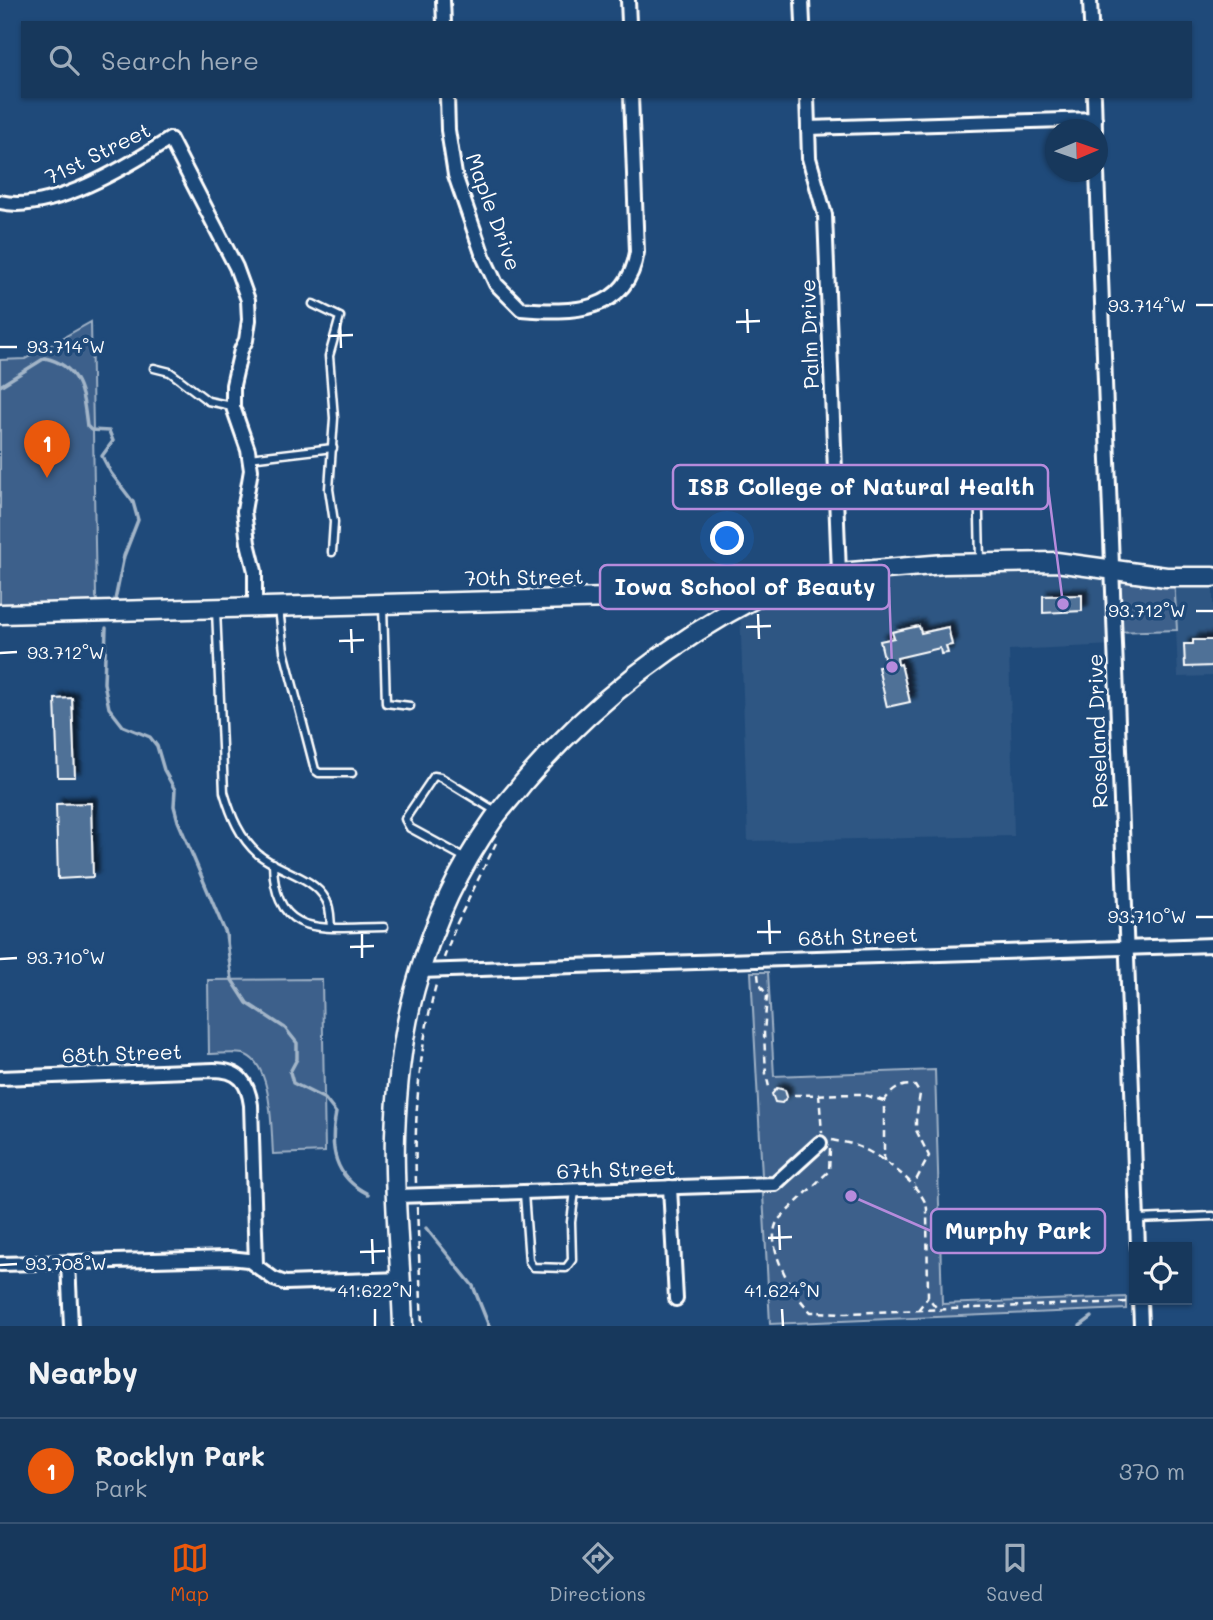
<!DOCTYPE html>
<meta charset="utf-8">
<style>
body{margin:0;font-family:Mali,sans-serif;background:#203f62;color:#f1f3f6}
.controls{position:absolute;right:21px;bottom:21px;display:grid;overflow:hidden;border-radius:0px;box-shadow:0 2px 5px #0004}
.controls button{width:63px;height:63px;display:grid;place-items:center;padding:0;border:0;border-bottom:2px solid #365272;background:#17385c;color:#f1f3f6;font:35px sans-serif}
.compass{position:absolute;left:1045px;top:119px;width:63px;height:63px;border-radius:50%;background:#17385c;box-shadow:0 2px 5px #0004;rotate:88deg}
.you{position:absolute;left:728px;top:539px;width:24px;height:24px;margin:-18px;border:5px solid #fff;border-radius:50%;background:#1a73e8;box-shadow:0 0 0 10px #1a73e833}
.badge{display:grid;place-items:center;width:46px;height:46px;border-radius:50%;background:#ea580c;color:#fff;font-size:23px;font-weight:700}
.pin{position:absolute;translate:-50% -58px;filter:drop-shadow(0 2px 4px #0008)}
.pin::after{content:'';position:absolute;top:37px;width:24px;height:21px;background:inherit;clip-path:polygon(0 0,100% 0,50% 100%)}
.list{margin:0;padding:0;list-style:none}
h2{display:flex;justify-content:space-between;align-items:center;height:91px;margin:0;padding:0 28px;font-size:30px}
h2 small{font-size:23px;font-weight:400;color:#9eacbb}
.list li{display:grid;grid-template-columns:46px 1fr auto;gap:21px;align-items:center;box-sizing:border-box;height:105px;padding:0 28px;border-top:2px solid #365272}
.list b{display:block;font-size:26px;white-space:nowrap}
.list p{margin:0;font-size:23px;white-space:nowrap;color:#9eacbb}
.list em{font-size:23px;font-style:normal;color:#9eacbb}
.icon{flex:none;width:38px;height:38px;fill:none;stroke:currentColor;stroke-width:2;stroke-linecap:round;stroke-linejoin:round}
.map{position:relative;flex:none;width:1213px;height:1326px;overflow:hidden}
.search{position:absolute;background:#17385c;box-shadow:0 2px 5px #0004;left:21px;right:21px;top:21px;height:77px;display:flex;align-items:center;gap:18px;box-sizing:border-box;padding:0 24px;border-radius:0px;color:#9eacbb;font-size:26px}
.sheet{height:196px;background:#17385c}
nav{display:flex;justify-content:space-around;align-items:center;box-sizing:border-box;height:98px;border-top:2px solid #365272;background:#17385c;font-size:19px;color:#9eacbb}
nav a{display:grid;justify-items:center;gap:4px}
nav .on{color:#ea580c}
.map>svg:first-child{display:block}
.built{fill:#2e5683}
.green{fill:#3c618b;stroke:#9eb0c5;stroke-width:2}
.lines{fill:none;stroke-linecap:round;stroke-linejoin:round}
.stream{stroke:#a3b5c8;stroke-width:3.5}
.building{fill:#507197;stroke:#fff;stroke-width:2;filter:url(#shadow)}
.lane-casing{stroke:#fff;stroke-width:11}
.street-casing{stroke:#fff;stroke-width:18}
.secondary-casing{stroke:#fff;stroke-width:23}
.path{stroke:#fff;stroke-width:2.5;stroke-dasharray:7 5;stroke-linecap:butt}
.lane{stroke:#1f4a7a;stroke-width:6}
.street{stroke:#1f4a7a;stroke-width:12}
.secondary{stroke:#1f4a7a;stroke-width:18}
.ticks{fill:none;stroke:#fff;stroke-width:2.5}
.labels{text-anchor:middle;stroke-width:7;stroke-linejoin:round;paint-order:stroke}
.street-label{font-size:21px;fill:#fff;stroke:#1f4a7a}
.ticks-label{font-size:18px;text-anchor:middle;fill:#fff;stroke:#1f4a7a;stroke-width:7;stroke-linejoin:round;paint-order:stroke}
.leader{fill:none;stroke:#b68bdc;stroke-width:2.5}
.callout-dot{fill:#b68bdc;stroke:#1f4a7a;stroke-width:2.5}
.callout{fill:#1f4a7a;stroke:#b68bdc;stroke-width:2.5}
.callout-label{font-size:23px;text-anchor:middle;font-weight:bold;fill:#fff}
</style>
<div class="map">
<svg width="1213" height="1326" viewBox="0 0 1213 1326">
<defs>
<filter id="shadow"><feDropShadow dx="5.5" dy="-5.5" stdDeviation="2" flood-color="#0009"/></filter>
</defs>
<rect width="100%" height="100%" fill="#1f4a7a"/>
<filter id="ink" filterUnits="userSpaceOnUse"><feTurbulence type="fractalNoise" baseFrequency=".0143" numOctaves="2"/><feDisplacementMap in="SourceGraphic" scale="14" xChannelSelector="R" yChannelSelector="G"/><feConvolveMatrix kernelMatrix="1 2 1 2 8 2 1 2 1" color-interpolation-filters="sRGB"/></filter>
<g filter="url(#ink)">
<!-- built -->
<g class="built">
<path d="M 1112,570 L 1115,645 L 1009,650 L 1014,836 L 748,841 L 740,606 L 839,573 Z"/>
<path d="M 1174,577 L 1213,577 L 1213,676 L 1178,677 Z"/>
</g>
<!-- green -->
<g class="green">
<path d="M 91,322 L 96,597 L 101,611 L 0,614 L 0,360 L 25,359 Z"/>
<path d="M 1112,570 L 1174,577 L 1177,630 L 1114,632 Z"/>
<path d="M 751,972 L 768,972 L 774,1076 L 935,1070 L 942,1304 L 1126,1297 L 1126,1309 L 770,1324 Z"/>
<path d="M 322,979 L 325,1152 L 273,1154 C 271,1129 273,1062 243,1054 C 233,1052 219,1054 209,1054 L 208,980 Z"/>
</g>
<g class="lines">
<!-- stream -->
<g class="stream">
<path d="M 0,386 L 45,358 C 81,366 83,395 87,426 L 91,430 L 109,431 L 113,441 L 102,456 L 111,473 L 133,502 L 138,520 L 124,556 L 115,600"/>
<path d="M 106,628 L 104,683 L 109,708 L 123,726 L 150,737 L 157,746 L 164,770 L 175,790 L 174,806 L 178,821 L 226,934 L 232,980 L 247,1003 L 285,1028 L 297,1043 L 297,1059 L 290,1072 L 293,1083 L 325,1099 L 336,1113 C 329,1148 334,1177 368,1194"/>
<path d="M 426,1228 L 473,1286 L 489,1326"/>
<path d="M 1080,1326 L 1092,1317"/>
</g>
</g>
<!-- building -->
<g class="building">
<path d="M 1082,595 L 1082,611 L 1043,613 L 1043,596 Z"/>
<path d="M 919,626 L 921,633 L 948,627 L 952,645 L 946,646 L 948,653 L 941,654 L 940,648 L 897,658 L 898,665 L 901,664 L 910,702 L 887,707 L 878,667 L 886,666 L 880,641 L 894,638 L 892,632 Z"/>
<path d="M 1193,640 L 1213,640 L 1213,666 L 1185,667 L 1184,644 L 1193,644 Z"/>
<path d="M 72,698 L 75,777 L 58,777 L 55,699 Z"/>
<path d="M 91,803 L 93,877 L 58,879 L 56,804 Z"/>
<path d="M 777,1088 L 785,1090 L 787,1097 L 782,1103 L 775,1102 L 772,1094 Z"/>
</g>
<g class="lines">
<defs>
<g id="lane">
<path d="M 313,304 L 340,317 L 329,356 L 334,418 L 329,489 L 334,522 L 332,552"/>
<path d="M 154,368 L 170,372 L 208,401 L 232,406"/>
<path d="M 249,458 L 333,448"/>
<path d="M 978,473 L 980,561"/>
<path d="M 383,606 L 386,703 L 410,706"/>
<path d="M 279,609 L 284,651 L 315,770 L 319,773 L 352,773"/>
<path d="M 216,610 L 224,792 C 231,816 240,838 258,854 C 278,871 313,876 326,900 C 331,908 330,919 331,927"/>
<path d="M 467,859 L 410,828 L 405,819 L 434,776 L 440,777 L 497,812"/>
<path d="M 273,863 C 274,942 327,927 384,927"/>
<path d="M 524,1193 L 529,1261 L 533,1267 L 566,1268 L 572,1260 L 571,1222 L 575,1191"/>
<path d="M 1137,1219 L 1213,1216"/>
</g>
<g id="street">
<path d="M 443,0 L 444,23"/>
<path d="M 628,0 L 629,23"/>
<path d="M 802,0 L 803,23"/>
<path d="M 1090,0 L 1091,23"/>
<path d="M 447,96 L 448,130 L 455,175 L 483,256 L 496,284 L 521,309 C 571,313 627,314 637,252 L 631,96"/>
<path d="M 807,96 L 809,158 L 825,215 L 839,573"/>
<path d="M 1094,96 L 1095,130"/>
<path d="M 808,128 L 1095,119"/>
<path d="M 1097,172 L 1138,1247"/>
<path d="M 0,202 C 50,214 128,166 170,139 L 236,267 L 248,300 L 249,320 L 246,340 L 241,350 L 233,385 L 233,407 L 248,450 L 251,470 L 244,511 L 248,543 L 255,571 L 255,607"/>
<path d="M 420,971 L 1213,945"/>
<path d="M 0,1078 L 214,1070 C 239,1070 248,1082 251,1105 L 256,1264"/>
<path d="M 670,1187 L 676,1299"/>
<path d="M 397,1196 L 775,1184 L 820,1143"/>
<path d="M 68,1263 L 71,1326"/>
<path d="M 0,1264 L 229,1258 L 248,1260 L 274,1279 L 285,1283 L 402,1279"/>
<path d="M 1140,1300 L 1141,1326"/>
</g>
<g id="secondary">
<path d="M 0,614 L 762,594 L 839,573 L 944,564 L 1056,562 L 1166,577 L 1213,577"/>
<path d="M 403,1326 C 401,1263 393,1198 395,1135 C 397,1083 403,1027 418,978 C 434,922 459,868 493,820 C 502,807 513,796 523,783 C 589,706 669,643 759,596"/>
</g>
</defs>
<!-- lane casing -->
<use href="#lane" class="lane-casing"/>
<!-- street casing -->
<use href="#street" class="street-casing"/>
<!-- secondary casing -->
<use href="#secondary" class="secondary-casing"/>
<!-- path -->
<g class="path">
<path d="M 444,958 L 456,925 L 496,843"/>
<path d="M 758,974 L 759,983 L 767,996 L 764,1033 L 766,1074 L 769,1087"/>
<path d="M 819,1094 L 822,1133"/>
<path d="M 794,1095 L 861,1094 L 884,1101"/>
<path d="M 832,1140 C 839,1142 847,1142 854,1145 C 875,1151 924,1186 927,1209 L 928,1297 L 938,1310"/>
<path d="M 830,1149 L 829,1171 L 778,1220 C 763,1245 793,1295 811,1312 L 847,1313 L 1129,1302"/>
<path d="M 884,1162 L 884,1101 C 892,1090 901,1083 915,1086 L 920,1094 L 916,1119 L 916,1130 L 929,1156 L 914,1184"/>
<path d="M 416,1183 C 414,1115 419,1046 437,981"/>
<path d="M 417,1207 L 422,1326"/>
<path d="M 918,1310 L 928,1297"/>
</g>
<!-- lane -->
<use href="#lane" class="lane"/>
<!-- street -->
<use href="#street" class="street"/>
<!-- secondary -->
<use href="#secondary" class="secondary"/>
</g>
</g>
<!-- ticks -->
<path class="ticks" d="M 1196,305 L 1213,305M 747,309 L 748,333M 736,322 L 760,321M 340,323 L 341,348M 328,336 L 353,335M 0,347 L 17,347M 1196,611 L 1213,611M 758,614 L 759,639M 746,627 L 771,626M 351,629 L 352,653M 339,641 L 364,640M 0,653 L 17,652M 1196,917 L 1213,917M 769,920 L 770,944M 757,932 L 781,932M 362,934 L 362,958M 350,947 L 374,946M 0,959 L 17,958M 779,1225 L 780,1250M 768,1238 L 792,1237M 372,1239 L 373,1264M 360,1252 L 385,1251M 0,1265 L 17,1264M 375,1309 L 375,1326M 782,1309 L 783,1326"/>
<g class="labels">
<!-- street labels -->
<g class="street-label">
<text transform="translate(98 154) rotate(-26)" y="7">71st Street</text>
<text transform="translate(493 212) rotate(70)" y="7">Maple Drive</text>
<text transform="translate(810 334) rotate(-92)" y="7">Palm Drive</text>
<text transform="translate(524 578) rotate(-1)" y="7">70th Street</text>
<text transform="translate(1098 731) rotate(-92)" y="7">Roseland Drive</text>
<text transform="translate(858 937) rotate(-2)" y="7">68th Street</text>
<text transform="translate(122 1054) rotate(-2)" y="7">68th Street</text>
<text transform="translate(616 1170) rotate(-2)" y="7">67th Street</text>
</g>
</g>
<g class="ticks-label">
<text x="1147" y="312">93.714°W</text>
<text x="66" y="353">93.714°W</text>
<text x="1147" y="617">93.712°W</text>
<text x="66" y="659">93.712°W</text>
<text x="1147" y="923">93.710°W</text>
<text x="66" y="964">93.710°W</text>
<text x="66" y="1270">93.708°W</text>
<text x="375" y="1297">41.622°N</text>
<text x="782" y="1297">41.624°N</text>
</g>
<!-- callouts -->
<path class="leader" d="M1063 604L1048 487M892 667L889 587M851 1196L931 1231"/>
<g class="callout-dot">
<circle cx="1063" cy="604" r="7"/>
<circle cx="892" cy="667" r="7"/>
<circle cx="851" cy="1196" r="7"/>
</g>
<g class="callout">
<rect x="673" y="465" width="375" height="44" rx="7"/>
<rect x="600" y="565" width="289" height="44" rx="7"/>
<rect x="931" y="1209" width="174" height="44" rx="7"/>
</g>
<g class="callout-label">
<text x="861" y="495">ISB College of Natural Health</text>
<text x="745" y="595">Iowa School of Beauty</text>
<text x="1018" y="1239">Murphy Park</text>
</g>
</svg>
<div class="controls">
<button><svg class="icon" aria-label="locate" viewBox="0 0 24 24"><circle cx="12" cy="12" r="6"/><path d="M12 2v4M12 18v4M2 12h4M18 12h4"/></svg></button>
</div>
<svg class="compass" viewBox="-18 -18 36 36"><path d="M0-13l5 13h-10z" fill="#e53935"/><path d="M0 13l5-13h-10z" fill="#9eacbb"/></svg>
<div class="you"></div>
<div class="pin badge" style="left:47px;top:478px">1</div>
<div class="search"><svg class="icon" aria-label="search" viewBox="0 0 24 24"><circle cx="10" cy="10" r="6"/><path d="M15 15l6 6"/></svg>Search here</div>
</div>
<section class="sheet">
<h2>Nearby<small></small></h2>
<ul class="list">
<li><span class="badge">1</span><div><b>Rocklyn Park</b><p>Park</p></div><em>370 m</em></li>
</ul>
</section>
<nav>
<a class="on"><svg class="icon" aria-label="map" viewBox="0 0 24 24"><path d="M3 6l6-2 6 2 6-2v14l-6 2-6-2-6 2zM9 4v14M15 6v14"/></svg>Map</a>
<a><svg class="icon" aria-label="directions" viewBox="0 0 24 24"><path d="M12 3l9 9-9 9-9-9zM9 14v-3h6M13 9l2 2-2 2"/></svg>Directions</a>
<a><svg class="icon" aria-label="saved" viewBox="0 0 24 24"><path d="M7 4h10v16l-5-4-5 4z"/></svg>Saved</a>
</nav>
